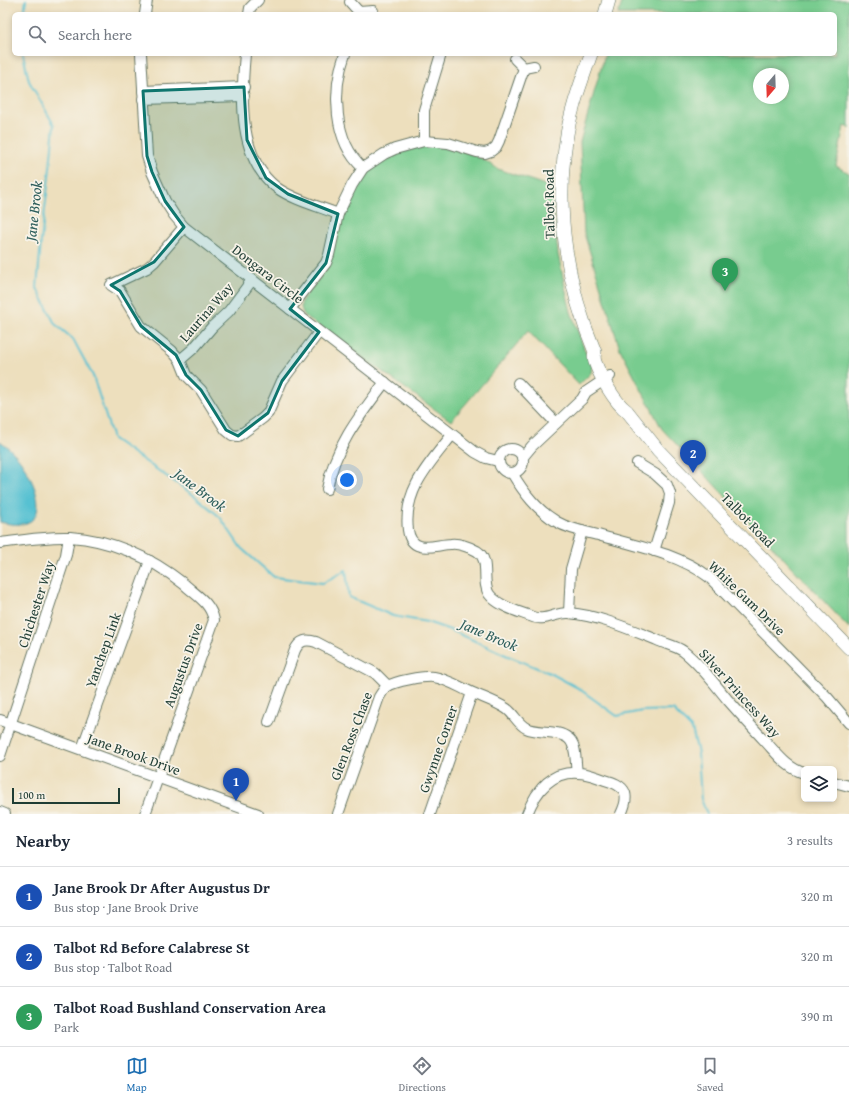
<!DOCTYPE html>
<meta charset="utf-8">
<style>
body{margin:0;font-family:"Gentium Book Plus",serif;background:#f2f2f3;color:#1f2937}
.controls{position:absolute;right:12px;bottom:12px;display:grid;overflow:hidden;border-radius:6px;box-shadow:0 2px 6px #0003}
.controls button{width:36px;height:36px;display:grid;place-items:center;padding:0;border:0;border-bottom:1px solid #e0e1e3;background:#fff;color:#1f2937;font:20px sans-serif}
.compass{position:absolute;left:753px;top:68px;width:36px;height:36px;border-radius:50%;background:#fff;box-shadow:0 2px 6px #0003;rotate:199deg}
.scale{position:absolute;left:12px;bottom:10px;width:108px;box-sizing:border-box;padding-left:4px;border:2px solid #1f3d34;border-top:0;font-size:11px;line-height:14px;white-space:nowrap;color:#1f3d34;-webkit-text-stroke:3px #f7f3e8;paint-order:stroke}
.you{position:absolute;left:347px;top:480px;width:14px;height:14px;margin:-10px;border:3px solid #fff;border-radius:50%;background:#1a73e8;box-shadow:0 0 0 6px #1a73e833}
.badge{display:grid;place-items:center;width:26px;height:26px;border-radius:50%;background:#1f6fb2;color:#fff;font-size:13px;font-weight:700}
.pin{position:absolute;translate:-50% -33px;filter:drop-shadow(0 1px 2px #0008)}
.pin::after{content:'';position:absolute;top:21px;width:14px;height:12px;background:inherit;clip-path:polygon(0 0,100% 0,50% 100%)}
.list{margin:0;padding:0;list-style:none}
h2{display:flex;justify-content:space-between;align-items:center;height:52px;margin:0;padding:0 16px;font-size:17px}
h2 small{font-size:13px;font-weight:400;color:#747a83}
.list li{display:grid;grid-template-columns:26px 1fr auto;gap:12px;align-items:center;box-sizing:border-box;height:60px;padding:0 16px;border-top:1px solid #e0e1e3}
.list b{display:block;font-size:15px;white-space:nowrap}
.list p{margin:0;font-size:13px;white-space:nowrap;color:#747a83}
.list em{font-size:13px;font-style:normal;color:#747a83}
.icon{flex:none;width:22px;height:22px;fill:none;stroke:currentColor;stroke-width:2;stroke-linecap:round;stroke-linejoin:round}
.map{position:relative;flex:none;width:849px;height:814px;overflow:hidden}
.search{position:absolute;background:#fff;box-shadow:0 2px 6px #0003;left:12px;right:12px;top:12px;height:44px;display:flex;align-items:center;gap:10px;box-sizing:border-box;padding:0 14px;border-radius:6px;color:#747a83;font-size:15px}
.sheet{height:232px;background:#fff}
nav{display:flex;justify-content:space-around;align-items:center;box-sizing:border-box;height:56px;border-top:1px solid #e0e1e3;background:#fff;font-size:11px;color:#747a83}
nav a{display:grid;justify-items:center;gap:2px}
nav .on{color:#1f6fb2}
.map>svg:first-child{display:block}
.green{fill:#78cc8f;stroke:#4c8462;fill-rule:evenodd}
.water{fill:#57c1d2;stroke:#3b7f83}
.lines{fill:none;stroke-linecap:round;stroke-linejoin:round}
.stream{stroke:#57c1d2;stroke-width:2}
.minor-casing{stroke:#677664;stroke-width:12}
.major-casing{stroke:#677664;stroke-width:14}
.minor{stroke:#fff;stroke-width:10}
.major{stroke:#fff;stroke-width:13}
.marked{fill:#0f766e;fill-opacity:0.2;stroke:#0f766e;stroke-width:3;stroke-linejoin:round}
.labels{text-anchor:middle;stroke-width:3.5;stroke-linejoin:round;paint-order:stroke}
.street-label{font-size:14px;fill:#1f3d34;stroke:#f7f3e8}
.water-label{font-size:15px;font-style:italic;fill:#2d5e5c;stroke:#f7f3e8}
</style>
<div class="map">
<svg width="849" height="814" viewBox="0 0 849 814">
<rect width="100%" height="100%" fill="#f7f3e8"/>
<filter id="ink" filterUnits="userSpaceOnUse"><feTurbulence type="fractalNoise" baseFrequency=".025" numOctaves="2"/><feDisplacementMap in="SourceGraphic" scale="8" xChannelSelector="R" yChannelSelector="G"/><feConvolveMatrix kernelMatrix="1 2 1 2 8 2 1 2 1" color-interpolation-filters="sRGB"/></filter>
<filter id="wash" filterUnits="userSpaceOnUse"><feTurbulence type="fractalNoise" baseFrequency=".012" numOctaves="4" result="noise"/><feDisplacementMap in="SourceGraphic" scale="16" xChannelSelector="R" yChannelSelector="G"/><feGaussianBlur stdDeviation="0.9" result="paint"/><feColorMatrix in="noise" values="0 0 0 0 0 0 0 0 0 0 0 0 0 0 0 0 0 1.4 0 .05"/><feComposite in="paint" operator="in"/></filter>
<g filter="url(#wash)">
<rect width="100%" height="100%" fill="#eddfbd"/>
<!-- green -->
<g class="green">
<path d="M 623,0 L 849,0 L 849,128 L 844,126 L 836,166 L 849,173 L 849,628 L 662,429 L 620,349 L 584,233 L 580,142 L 605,54 L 835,54 L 835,14 L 618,14 ZM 759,74 L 783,74 L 783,98 L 759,98 Z"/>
<path d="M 424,145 L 442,146 L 463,151 L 481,158 L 498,169 L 551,187 L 558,254 L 565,287 L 571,312 L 585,351 L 592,366 L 591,373 L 579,385 L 528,331 L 451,421 L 306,317 C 301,311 300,307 302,300 L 327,268 L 340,221 L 348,201 L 361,178 L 369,169 L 390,155 Z"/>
</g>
<!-- water -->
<path class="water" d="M 0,441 C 10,448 19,457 25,468 C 43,498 48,534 0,522 Z"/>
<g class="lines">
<!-- stream -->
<g class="stream">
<path d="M 24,14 L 26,0"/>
<path d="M 23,54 L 29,81 L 54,125 L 50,168 L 41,241 L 37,288 L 55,324 L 73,339 L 93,376 L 113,439 L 195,496 L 220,517 L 241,548 L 274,577 L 323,583 L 346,570 L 349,597 L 393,616 L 427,622 L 453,631 L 508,656 L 552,674 L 578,688 L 617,716 L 642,711 L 673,710 L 692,729 L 698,753 L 701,799 L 707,814"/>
</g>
</g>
</g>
<g filter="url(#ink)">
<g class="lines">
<defs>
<g id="minor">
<path d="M 350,2 L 359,12 L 373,11"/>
<path d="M 145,14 L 147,0"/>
<path d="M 249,14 L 250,8 L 258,0"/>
<path d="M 141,54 L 147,156 L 152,172 L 165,201 L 174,215 L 184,227 L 475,452 L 486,458 L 498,461"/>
<path d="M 245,54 C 241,97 238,159 277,188 C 294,200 318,206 338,214"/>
<path d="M 345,54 C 332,90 333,141 363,168"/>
<path d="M 515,59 L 524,68 L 534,66"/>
<path d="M 143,91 L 244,87"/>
<path d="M 143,99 L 244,96"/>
<path d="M 424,141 L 424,110 L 441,54"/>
<path d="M 184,227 L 154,262 L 147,268 L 111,285 L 120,291 L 141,326 L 172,351 L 180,360 L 186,375 L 201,390 L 226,430 L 232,435 L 238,436 L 244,432 L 263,418 L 268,413 L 282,381 L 319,332"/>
<path d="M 290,309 L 326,263 L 329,255 L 338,214 L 352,185 L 363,168 L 384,154 L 395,149 L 424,141 L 448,143 L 477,152 L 485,153 L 491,151 L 496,147 L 499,141 L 524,68"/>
<path d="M 180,360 L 194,348 L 212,327 L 229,311 L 252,280"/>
<path d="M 518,383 L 556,423"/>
<path d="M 452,435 C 430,463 403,490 408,530 C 409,537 412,544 420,546 C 429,549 441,544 451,544 C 458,543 470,547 477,551 C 491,560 481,582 489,594 C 498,606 517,611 530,616 C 544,623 555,612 569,613 C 600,616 629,629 657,640 C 665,644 676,646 683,651 C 700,664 713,682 727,699 C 740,714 753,728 766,742 C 778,755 787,768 804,773"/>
<circle cx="511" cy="461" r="12"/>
<path d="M 522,458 L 532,446 L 582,399 L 586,392 L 610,376"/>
<path d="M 637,463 L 655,474 L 667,485 L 670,493 L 669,503 L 654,551"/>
<path d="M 512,473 C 524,493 537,510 557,522 C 569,529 585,532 598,535 C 636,546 677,553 709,577 L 827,697 L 849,723"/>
<path d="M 327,489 C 334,448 360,415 385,382"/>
<path d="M 0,543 C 23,540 47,536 70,537 C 113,540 150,557 184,584 C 197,596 210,602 214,620 L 145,814"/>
<path d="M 569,613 L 571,569 L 582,531"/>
<path d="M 0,720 L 258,814"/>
<path d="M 269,722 L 295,650 C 300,640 306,639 316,642 L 375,673 L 388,686"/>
<path d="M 82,749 L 150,561"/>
<path d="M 0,756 L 66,555 L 69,537"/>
<path d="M 834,782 L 849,786"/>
<path d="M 0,812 L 5,814"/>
<path d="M 338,814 L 379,697 C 381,694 383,690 386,687 C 395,681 423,676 434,677 C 447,679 461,688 473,693 C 484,698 497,702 507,709 C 514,714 518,724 526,728 C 539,734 557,729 568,738 C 577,744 575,762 577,772"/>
<path d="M 430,814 L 472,693"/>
<path d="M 527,814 C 536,791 551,771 578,773 C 588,773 596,777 605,780 C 612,782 622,785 625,793 C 627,800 624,808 621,814"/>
</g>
<g id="major">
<path d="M 605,14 L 609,0"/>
<path d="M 591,54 C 581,83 570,111 566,141 C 555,213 567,286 595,352 C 594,355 594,359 595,362 C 600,376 615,403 627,411 L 658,450 L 849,648"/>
</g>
</defs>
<!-- minor casing -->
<use href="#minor" class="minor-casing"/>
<!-- major casing -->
<use href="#major" class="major-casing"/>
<!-- minor -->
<use href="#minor" class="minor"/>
<!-- major -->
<use href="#major" class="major"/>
</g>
</g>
<!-- marked area -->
<path class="marked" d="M 244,87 L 247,140 L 266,178 L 288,194 L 338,214 L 326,263 L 290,309 L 319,332 L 282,381 L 268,413 L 238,436 L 226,430 L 201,390 L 186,375 L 176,355 L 141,326 L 120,291 L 111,285 L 154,262 L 184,227 L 165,201 L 152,172 L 147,156 L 143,91 Z"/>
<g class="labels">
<!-- street labels -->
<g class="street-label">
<text transform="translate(549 204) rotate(-91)" y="5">Talbot Road</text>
<text transform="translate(268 274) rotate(38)" y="5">Dongara Circle</text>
<text transform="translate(206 312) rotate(-49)" y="5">Laurina Way</text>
<text transform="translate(748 520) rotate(46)" y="5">Talbot Road</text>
<text transform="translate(747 598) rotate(44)" y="5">White Gum Drive</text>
<text transform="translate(36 604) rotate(-72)" y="5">Chichester Way</text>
<text transform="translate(103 650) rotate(-70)" y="5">Yanchep Link</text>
<text transform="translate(183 665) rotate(-70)" y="5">Augustus Drive</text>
<text transform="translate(740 693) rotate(48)" y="5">Silver Princess Way</text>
<text transform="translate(351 736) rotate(-69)" y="5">Glen Ross Chase</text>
<text transform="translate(438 749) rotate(-71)" y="5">Gwynne Corner</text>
<text transform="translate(134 754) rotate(20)" y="5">Jane Brook Drive</text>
</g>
<!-- water labels -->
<g class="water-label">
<text transform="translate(34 211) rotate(-84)" y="5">Jane Brook</text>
<text transform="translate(200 490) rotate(37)" y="5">Jane Brook</text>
<text transform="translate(489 635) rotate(23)" y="5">Jane Brook</text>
</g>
</g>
</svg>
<div class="controls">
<button><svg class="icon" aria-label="layers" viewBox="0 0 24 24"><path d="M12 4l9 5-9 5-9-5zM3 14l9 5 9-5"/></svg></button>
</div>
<svg class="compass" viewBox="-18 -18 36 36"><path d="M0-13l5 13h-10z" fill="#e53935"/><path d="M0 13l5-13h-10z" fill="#747a83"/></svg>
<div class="scale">100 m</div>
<div class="you"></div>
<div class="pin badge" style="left:236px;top:801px;background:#1a4fb4">1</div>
<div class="pin badge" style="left:693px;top:473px;background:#1a4fb4">2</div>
<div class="pin badge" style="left:725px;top:291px;background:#2e9e5b">3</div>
<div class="search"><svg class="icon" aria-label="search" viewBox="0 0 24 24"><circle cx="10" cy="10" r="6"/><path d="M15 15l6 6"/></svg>Search here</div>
</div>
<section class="sheet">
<h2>Nearby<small>3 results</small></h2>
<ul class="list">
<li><span class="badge" style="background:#1a4fb4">1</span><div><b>Jane Brook Dr After Augustus Dr</b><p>Bus stop · Jane Brook Drive</p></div><em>320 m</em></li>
<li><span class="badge" style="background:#1a4fb4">2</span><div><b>Talbot Rd Before Calabrese St</b><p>Bus stop · Talbot Road</p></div><em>320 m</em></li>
<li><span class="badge" style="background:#2e9e5b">3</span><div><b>Talbot Road Bushland Conservation Area</b><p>Park</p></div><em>390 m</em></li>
</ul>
</section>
<nav>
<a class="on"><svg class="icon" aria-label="map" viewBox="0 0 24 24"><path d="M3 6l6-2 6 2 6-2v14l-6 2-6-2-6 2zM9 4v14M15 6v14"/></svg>Map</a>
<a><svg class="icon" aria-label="directions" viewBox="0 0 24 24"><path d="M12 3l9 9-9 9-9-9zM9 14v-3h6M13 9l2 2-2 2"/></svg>Directions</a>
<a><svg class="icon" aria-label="saved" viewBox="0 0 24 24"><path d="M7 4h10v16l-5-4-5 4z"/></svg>Saved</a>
</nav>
